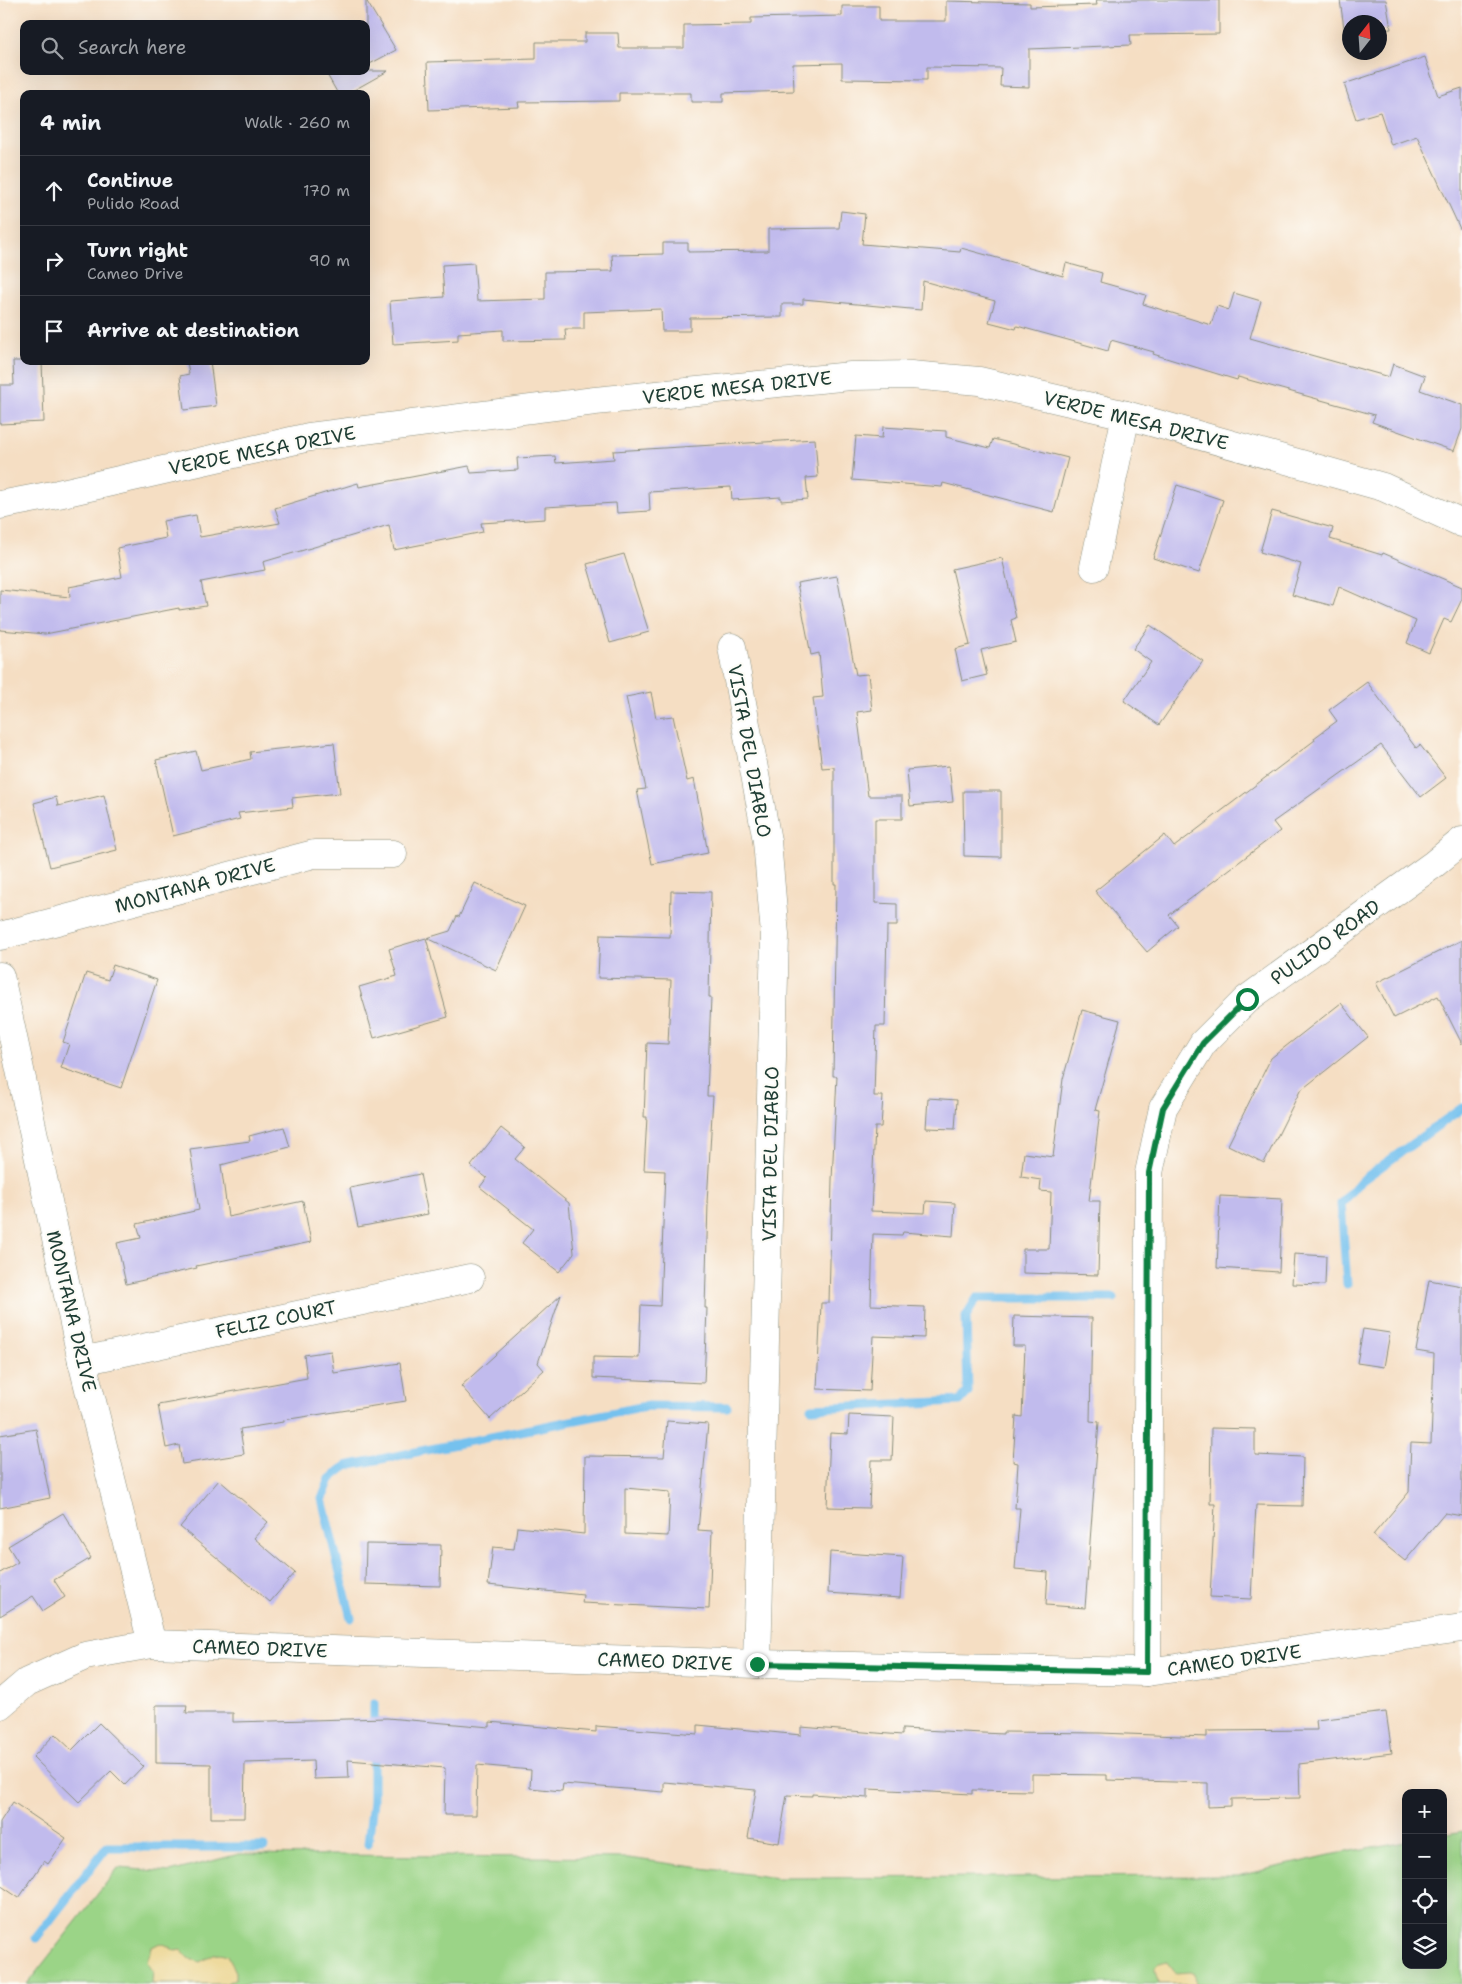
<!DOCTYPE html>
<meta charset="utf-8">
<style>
body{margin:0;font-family:"Shantell Sans",sans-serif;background:#20242c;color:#f1f3f6}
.controls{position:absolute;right:15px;bottom:15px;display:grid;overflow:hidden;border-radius:10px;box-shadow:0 5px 20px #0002}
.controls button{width:45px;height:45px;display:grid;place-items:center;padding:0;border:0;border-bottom:1px solid #363941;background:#171b24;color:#f1f3f6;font:25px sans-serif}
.compass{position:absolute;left:1342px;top:15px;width:45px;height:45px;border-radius:50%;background:#171b24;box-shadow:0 5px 20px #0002;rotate:17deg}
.stop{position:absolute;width:15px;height:15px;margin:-11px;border:4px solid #0b8043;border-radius:50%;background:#fff}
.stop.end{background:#0b8043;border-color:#fff;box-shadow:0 1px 5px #0008}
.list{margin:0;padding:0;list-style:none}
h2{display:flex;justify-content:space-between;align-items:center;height:65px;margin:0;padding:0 20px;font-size:21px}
h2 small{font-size:16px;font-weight:400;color:#9ea1a6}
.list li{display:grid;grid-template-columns:32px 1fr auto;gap:15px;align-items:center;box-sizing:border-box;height:70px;padding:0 20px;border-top:1px solid #363941}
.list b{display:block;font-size:19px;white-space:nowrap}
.list p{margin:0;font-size:16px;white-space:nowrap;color:#9ea1a6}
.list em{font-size:16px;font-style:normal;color:#9ea1a6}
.icon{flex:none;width:28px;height:28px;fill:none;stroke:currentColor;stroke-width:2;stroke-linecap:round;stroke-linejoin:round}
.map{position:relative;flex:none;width:1462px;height:1984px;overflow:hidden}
.search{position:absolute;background:#171b24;box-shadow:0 5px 20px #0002;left:20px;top:20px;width:350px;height:55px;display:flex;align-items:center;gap:12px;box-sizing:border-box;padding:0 18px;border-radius:10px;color:#9ea1a6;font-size:19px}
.panel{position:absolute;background:#171b24;box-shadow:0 5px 20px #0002;left:20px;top:90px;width:350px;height:275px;border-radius:10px}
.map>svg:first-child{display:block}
.green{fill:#9bd487;stroke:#5d885e}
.sand{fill:#eeda9e;stroke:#868c69}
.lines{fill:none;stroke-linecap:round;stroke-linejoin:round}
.stream{stroke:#74c1ee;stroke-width:9}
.building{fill:#c1bbed;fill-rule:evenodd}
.minor-casing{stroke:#8a8e7c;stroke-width:29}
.minor{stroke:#fff;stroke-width:28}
.route{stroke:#0b8043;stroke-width:6}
.labels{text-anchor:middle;stroke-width:4.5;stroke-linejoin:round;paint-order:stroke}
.street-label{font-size:19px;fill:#1f3d34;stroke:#fdfcf7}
</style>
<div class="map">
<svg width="1462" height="1984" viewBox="0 0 1462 1984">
<rect width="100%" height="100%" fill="#fdfcf7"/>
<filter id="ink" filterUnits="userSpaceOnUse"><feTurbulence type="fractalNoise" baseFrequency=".02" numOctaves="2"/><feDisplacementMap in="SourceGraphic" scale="10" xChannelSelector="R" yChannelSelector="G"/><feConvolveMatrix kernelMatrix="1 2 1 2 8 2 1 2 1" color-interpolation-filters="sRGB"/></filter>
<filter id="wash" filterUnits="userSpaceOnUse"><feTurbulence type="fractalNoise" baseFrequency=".0096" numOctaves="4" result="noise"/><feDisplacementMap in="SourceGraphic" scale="20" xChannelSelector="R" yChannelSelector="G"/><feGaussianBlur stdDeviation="1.12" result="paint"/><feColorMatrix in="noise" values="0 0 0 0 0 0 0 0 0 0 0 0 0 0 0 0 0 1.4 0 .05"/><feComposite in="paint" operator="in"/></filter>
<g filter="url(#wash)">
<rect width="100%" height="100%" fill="#f5dec3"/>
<!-- green -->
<path class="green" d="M 1462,1831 L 1462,1984 L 27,1984 L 118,1868 L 170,1872 L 239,1854 L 628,1858 L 777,1878 L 1238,1876 L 1330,1855 L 1406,1841 L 1406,1965 L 1443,1965 L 1443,1835 Z"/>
<!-- sand -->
<g class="sand">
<path d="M 160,1943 L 166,1945 L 175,1951 L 181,1950 L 188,1958 L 200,1962 C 211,1956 214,1950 228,1955 L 236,1972 L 236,1978 L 225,1984 L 152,1984 L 153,1971 L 147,1962 L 152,1947 Z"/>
<path d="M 1167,1962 L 1175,1973 L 1190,1972 L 1194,1974 L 1195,1984 L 1158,1984 C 1157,1972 1148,1965 1167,1962 Z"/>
</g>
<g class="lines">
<!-- stream -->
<g class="stream">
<path d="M 1347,1284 L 1341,1204 L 1361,1181 L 1462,1108"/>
<path d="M 811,1408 L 960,1401 L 968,1392 L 966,1316 L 977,1298 L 1114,1298"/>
<path d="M 351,1618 L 322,1499 L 330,1479 L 346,1466 L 646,1406 L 727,1407"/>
<path d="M 374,1731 L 374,1703"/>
<path d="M 368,1844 L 373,1801 L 373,1751"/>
<path d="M 36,1938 L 107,1847 L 264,1847"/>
</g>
</g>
<g id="blocks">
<!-- building -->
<g class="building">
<path d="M 366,0 L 396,50 L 366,66 Z"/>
<path d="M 1096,0 L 1219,0 L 1219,34 L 1130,35 L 1131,45 L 1029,49 L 1029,87 L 1000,86 L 1001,68 L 927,67 L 927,80 L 842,79 L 842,63 L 793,64 L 794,91 L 723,93 L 723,102 L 691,102 L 691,93 L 619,93 L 619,101 L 518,102 L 519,107 L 429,110 L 427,62 L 536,59 L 536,42 L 585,42 L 585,33 L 618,33 L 619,48 L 684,48 L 684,25 L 751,24 L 751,18 L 842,16 L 842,6 L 879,6 L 879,21 L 946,21 L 946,1 L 1030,3 L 1030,7 L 1097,5 Z"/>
<path d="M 1340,0 L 1386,0 L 1391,29 L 1380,30 L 1380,22 L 1350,22 L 1350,34 L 1345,35 Z"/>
<path d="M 1425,57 L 1438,96 L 1462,88 L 1462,233 L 1417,136 L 1391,145 L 1380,112 L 1356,119 L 1344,84 Z"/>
<path d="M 325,71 L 388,71 L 347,94 L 338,94 Z"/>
<path d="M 841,211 L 865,214 L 862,244 L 960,252 L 961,248 L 1063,276 L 1066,263 L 1102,273 L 1100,282 L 1146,295 L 1143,304 L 1211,325 L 1217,306 L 1229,310 L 1234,293 L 1261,301 L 1250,338 L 1389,377 L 1393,364 L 1425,376 L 1420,390 L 1462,405 L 1462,429 L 1454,451 L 1372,422 L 1375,415 L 1238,377 L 1237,380 L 1153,354 L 1154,352 L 1111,340 L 1108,351 L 1017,326 L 1016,329 L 989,322 L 995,301 L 923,281 L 921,310 L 803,299 L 803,304 L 782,304 L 782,317 L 690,318 L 690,331 L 662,331 L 661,309 L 584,312 L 584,329 L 565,329 L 566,340 L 503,341 L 503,330 L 458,333 L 458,340 L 393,344 L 390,301 L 444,297 L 442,265 L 474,263 L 477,301 L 545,299 L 545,272 L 613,271 L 612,255 L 663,254 L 663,243 L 688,243 L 688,252 L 768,251 L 768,229 L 839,228 Z"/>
<path d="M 13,361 L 42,361 L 44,422 L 0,424 L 0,385 L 14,385 Z"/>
<path d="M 187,361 L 210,361 L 216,406 L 184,410 L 180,376 L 189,374 Z"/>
<path d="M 883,427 L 946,431 L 946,437 L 990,448 L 993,439 L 1068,458 L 1054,512 L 943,483 L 942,487 L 852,480 L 856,436 L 882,438 Z"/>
<path d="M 815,439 L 818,477 L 806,478 L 808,499 L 781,501 L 781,497 L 732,500 L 731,487 L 649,492 L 650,511 L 617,513 L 616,503 L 545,507 L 545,519 L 481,523 L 483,532 L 394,550 L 389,525 L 263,562 L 265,570 L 201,582 L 206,606 L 179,610 L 179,608 L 45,634 L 0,630 L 0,590 L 70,597 L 69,587 L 122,577 L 117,548 L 166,538 L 163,521 L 196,515 L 200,537 L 280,523 L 275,508 L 358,483 L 359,487 L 469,466 L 471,473 L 518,470 L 517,458 L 555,456 L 556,463 L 614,459 L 613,451 Z"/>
<path d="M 1177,485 L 1223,500 L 1199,573 L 1153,558 Z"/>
<path d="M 1272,511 L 1333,528 L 1330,539 L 1382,555 L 1383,553 L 1462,587 L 1462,599 L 1451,622 L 1444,619 L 1429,653 L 1407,643 L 1416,621 L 1339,587 L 1333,606 L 1292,595 L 1301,564 L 1260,552 Z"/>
<path d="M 624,554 L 649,632 L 610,643 L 587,564 Z"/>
<path d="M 1002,558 L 1016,618 L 1011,620 L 1016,642 L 981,650 L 987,675 L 962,681 L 955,649 L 970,645 L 952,569 Z"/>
<path d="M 837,576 L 856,675 L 868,674 L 872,710 L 857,712 L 868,796 L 902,796 L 902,819 L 875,819 L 875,903 L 897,904 L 897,926 L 887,926 L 885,1026 L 876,1026 L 874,1096 L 883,1096 L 881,1127 L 875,1127 L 871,1211 L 925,1213 L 926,1201 L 955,1203 L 953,1236 L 903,1232 L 902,1235 L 873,1234 L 871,1305 L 925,1307 L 924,1338 L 873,1336 L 870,1391 L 817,1389 L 821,1303 L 829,1303 L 832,1180 L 837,1076 L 833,1076 L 836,884 L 834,884 L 834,767 L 822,768 L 813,698 L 823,697 L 819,653 L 811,655 L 797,583 Z"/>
<path d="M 1150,625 L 1203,661 L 1159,725 L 1124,701 L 1151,662 L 1133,649 Z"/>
<path d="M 1367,682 L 1416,748 L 1420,745 L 1446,778 L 1421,797 L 1381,745 L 1273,822 L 1280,831 L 1169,915 L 1178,926 L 1147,952 L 1095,891 L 1165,835 L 1174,847 L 1315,740 L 1314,738 L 1337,721 L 1329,710 Z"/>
<path d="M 651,692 L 656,718 L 673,716 L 687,781 L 694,779 L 708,853 L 652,864 L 637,790 L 646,789 L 626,697 Z"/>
<path d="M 334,743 L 340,793 L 292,798 L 293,807 L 238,813 L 240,819 L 173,836 L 156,760 L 196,751 L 201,770 L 251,759 L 250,752 Z"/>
<path d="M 949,766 L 953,802 L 910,806 L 907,770 Z"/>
<path d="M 963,791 L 1001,791 L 1001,857 L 964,856 Z"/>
<path d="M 104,795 L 117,850 L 50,867 L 34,803 L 56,797 L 58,806 Z"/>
<path d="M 475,883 L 525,906 L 496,970 L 427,938 L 450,931 L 457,916 L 459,917 Z"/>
<path d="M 671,891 L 711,892 L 709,997 L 711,997 L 707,1096 L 713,1096 L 707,1203 L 708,1203 L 705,1308 L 707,1308 L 704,1383 L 593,1378 L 593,1357 L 639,1358 L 641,1305 L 660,1306 L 665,1171 L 644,1170 L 647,1117 L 644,1117 L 647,1043 L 668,1044 L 671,980 L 598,978 L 600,935 L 670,937 Z"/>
<path d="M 426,938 L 448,1017 L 374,1038 L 359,987 L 397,976 L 389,949 Z"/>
<path d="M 1462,940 L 1462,1044 L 1438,996 L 1394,1018 L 1376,983 Z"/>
<path d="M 113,965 L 157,980 L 121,1088 L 61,1068 L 69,1044 L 63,1042 L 86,973 L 108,980 Z"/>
<path d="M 1341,1003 L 1368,1037 L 1300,1091 L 1264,1163 L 1228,1145 L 1271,1058 Z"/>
<path d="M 1082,1010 L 1120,1020 L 1095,1110 L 1100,1111 L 1089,1201 L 1100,1201 L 1098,1275 L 1023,1273 L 1023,1249 L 1049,1249 L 1051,1192 L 1040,1191 L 1041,1180 L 1021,1177 L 1024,1153 L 1053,1157 L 1063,1079 Z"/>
<path d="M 928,1098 L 957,1100 L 955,1129 L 926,1128 Z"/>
<path d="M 284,1127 L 290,1147 L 221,1165 L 228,1217 L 303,1201 L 311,1242 L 196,1266 L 197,1268 L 126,1284 L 117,1243 L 141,1238 L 137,1224 L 199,1210 L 190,1149 L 250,1141 L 249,1136 Z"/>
<path d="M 501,1128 L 525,1147 L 515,1159 L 569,1203 L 574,1253 L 559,1272 L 522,1243 L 533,1229 L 480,1187 L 487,1178 L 471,1166 Z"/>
<path d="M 420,1174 L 428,1214 L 358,1227 L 350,1188 Z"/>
<path d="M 1220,1196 L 1282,1199 L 1279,1272 L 1217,1268 Z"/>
<path d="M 1294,1254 L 1326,1256 L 1325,1285 L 1292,1284 Z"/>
<path d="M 1429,1280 L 1462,1286 L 1462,1516 L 1445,1513 L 1405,1561 L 1373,1535 L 1409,1492 L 1411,1443 L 1431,1444 L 1434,1354 L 1416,1351 Z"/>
<path d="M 561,1295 L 538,1363 L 544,1370 L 490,1419 L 461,1386 Z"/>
<path d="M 1014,1316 L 1092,1318 L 1090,1421 L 1099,1422 L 1085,1608 L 1046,1605 L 1048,1572 L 1015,1569 L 1020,1508 L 1015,1508 L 1018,1463 L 1013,1462 L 1016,1416 L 1022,1417 L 1025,1346 L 1013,1346 Z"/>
<path d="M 1363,1329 L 1390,1333 L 1384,1367 L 1357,1363 Z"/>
<path d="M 331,1351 L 334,1373 L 400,1363 L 406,1401 L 283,1420 L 283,1422 L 240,1429 L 244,1454 L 182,1464 L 179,1445 L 166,1448 L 158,1405 L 307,1378 L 304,1355 Z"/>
<path d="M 849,1415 L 894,1417 L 892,1460 L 871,1460 L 869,1508 L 827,1507 L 830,1433 L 848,1434 Z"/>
<path d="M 667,1421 L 708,1424 L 698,1530 L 712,1531 L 709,1609 L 582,1603 L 583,1595 L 488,1585 L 493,1547 L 514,1549 L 517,1527 L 584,1534 L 585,1456 L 664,1457 ZM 625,1488 L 670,1492 L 668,1536 L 625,1534 Z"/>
<path d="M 1211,1428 L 1255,1429 L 1255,1455 L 1303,1457 L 1302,1506 L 1256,1505 L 1251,1599 L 1210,1597 L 1215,1504 L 1210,1504 Z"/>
<path d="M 36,1429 L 50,1498 L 0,1508 L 0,1435 Z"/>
<path d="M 219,1480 L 268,1522 L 254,1538 L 295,1573 L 270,1602 L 180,1527 Z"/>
<path d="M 63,1513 L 91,1558 L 54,1580 L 65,1597 L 43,1611 L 33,1596 L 0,1616 L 0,1573 L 18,1562 L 8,1546 Z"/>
<path d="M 366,1544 L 441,1545 L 440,1586 L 365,1584 Z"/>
<path d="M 830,1552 L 903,1557 L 900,1598 L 828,1593 Z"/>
<path d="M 156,1705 L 187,1705 L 186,1713 L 233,1713 L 233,1722 L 387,1718 L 490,1727 L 490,1722 L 596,1732 L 596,1726 L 698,1734 L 698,1725 L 801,1735 L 801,1727 L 902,1735 L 902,1729 L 1003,1734 L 1003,1732 L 1100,1733 L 1207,1737 L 1207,1731 L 1317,1730 L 1316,1720 L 1386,1712 L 1392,1753 L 1299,1764 L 1300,1798 L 1231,1799 L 1231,1806 L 1208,1807 L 1208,1783 L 1107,1780 L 1107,1775 L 1032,1774 L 1032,1791 L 972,1790 L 972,1794 L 868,1789 L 868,1798 L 812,1794 L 812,1796 L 787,1795 L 779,1843 L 748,1838 L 756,1790 L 664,1782 L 664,1792 L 563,1784 L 562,1791 L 530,1788 L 531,1770 L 477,1765 L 476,1815 L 444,1815 L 445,1768 L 348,1760 L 349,1778 L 314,1779 L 313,1761 L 245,1763 L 244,1818 L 211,1818 L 211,1764 L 156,1763 Z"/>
<path d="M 99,1723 L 143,1766 L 125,1785 L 111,1771 L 79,1802 L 33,1757 L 55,1734 L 72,1750 Z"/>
<path d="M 13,1802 L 66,1838 L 48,1864 L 44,1861 L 19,1898 L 0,1885 L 0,1822 Z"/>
</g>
</g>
</g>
<g filter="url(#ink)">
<use href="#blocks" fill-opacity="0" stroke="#8a8e7c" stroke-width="1"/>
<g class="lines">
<defs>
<g id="minor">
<path d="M 0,505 L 58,494 L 309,437 L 595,401 L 851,376 L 911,375 L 979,381 L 1126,415 L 1383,487 L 1462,523"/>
<path d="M 1094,567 L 1126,415"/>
<path d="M 732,647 L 767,841 L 775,935 L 757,1664"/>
<path d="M 0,936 L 314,854 L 393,854"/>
<path d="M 0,976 L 82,1361 L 152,1644"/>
<path d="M 82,1361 L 470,1278"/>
<path d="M 1147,1672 L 1149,1173 L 1163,1108 L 1203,1043 L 1247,999 L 1434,864 L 1462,841"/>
<path d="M 0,1705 L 27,1682 L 85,1656 L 152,1644 L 757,1664 L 1147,1672 L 1462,1628"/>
</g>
</defs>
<!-- minor casing -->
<use href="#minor" class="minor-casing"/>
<!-- minor -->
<use href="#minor" class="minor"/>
</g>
</g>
<g class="lines" filter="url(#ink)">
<!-- route -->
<path class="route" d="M 757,1664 L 1147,1672 L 1149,1173 L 1163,1108 L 1203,1043 L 1247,999"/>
</g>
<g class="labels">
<!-- street labels -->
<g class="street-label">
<text transform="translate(737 387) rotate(-6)" y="7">VERDE MESA DRIVE</text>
<text transform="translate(1136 420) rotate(14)" y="7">VERDE MESA DRIVE</text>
<text transform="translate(262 450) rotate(-11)" y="7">VERDE MESA DRIVE</text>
<text transform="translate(750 751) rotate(80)" y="7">VISTA DEL DIABLO</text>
<text transform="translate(195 885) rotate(-15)" y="7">MONTANA DRIVE</text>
<text transform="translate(1325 942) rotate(-36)" y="7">PULIDO ROAD</text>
<text transform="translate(770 1154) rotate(-89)" y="7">VISTA DEL DIABLO</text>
<text transform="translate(72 1311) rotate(77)" y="7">MONTANA DRIVE</text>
<text transform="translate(276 1319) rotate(-12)" y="7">FELIZ COURT</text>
<text transform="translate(260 1648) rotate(2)" y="7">CAMEO DRIVE</text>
<text transform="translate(1234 1660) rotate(-8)" y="7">CAMEO DRIVE</text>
<text transform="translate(665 1661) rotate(2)" y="7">CAMEO DRIVE</text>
</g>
</g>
</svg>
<div class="controls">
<button>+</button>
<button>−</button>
<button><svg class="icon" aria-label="locate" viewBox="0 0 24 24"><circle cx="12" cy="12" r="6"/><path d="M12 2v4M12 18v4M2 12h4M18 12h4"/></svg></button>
<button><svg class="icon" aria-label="layers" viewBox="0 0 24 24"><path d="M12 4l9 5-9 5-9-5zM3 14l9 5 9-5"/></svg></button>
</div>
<svg class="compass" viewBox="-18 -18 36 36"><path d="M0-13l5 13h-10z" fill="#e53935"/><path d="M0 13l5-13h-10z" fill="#9ea1a6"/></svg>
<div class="stop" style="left:1247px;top:999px"></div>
<div class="stop end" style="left:757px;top:1664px"></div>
<div class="search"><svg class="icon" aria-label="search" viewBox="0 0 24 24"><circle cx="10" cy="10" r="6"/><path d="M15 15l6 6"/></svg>Search here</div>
<section class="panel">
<h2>4 min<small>Walk · 260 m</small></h2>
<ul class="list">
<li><svg class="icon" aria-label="ahead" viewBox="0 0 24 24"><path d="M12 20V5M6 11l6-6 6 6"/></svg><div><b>Continue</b><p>Pulido Road</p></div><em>170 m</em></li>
<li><svg class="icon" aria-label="right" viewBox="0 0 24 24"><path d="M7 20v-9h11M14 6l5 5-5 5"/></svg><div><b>Turn right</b><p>Cameo Drive</p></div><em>90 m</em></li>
<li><svg class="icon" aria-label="arrive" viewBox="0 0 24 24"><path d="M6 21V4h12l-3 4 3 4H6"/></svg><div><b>Arrive at destination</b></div></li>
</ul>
</section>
</div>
